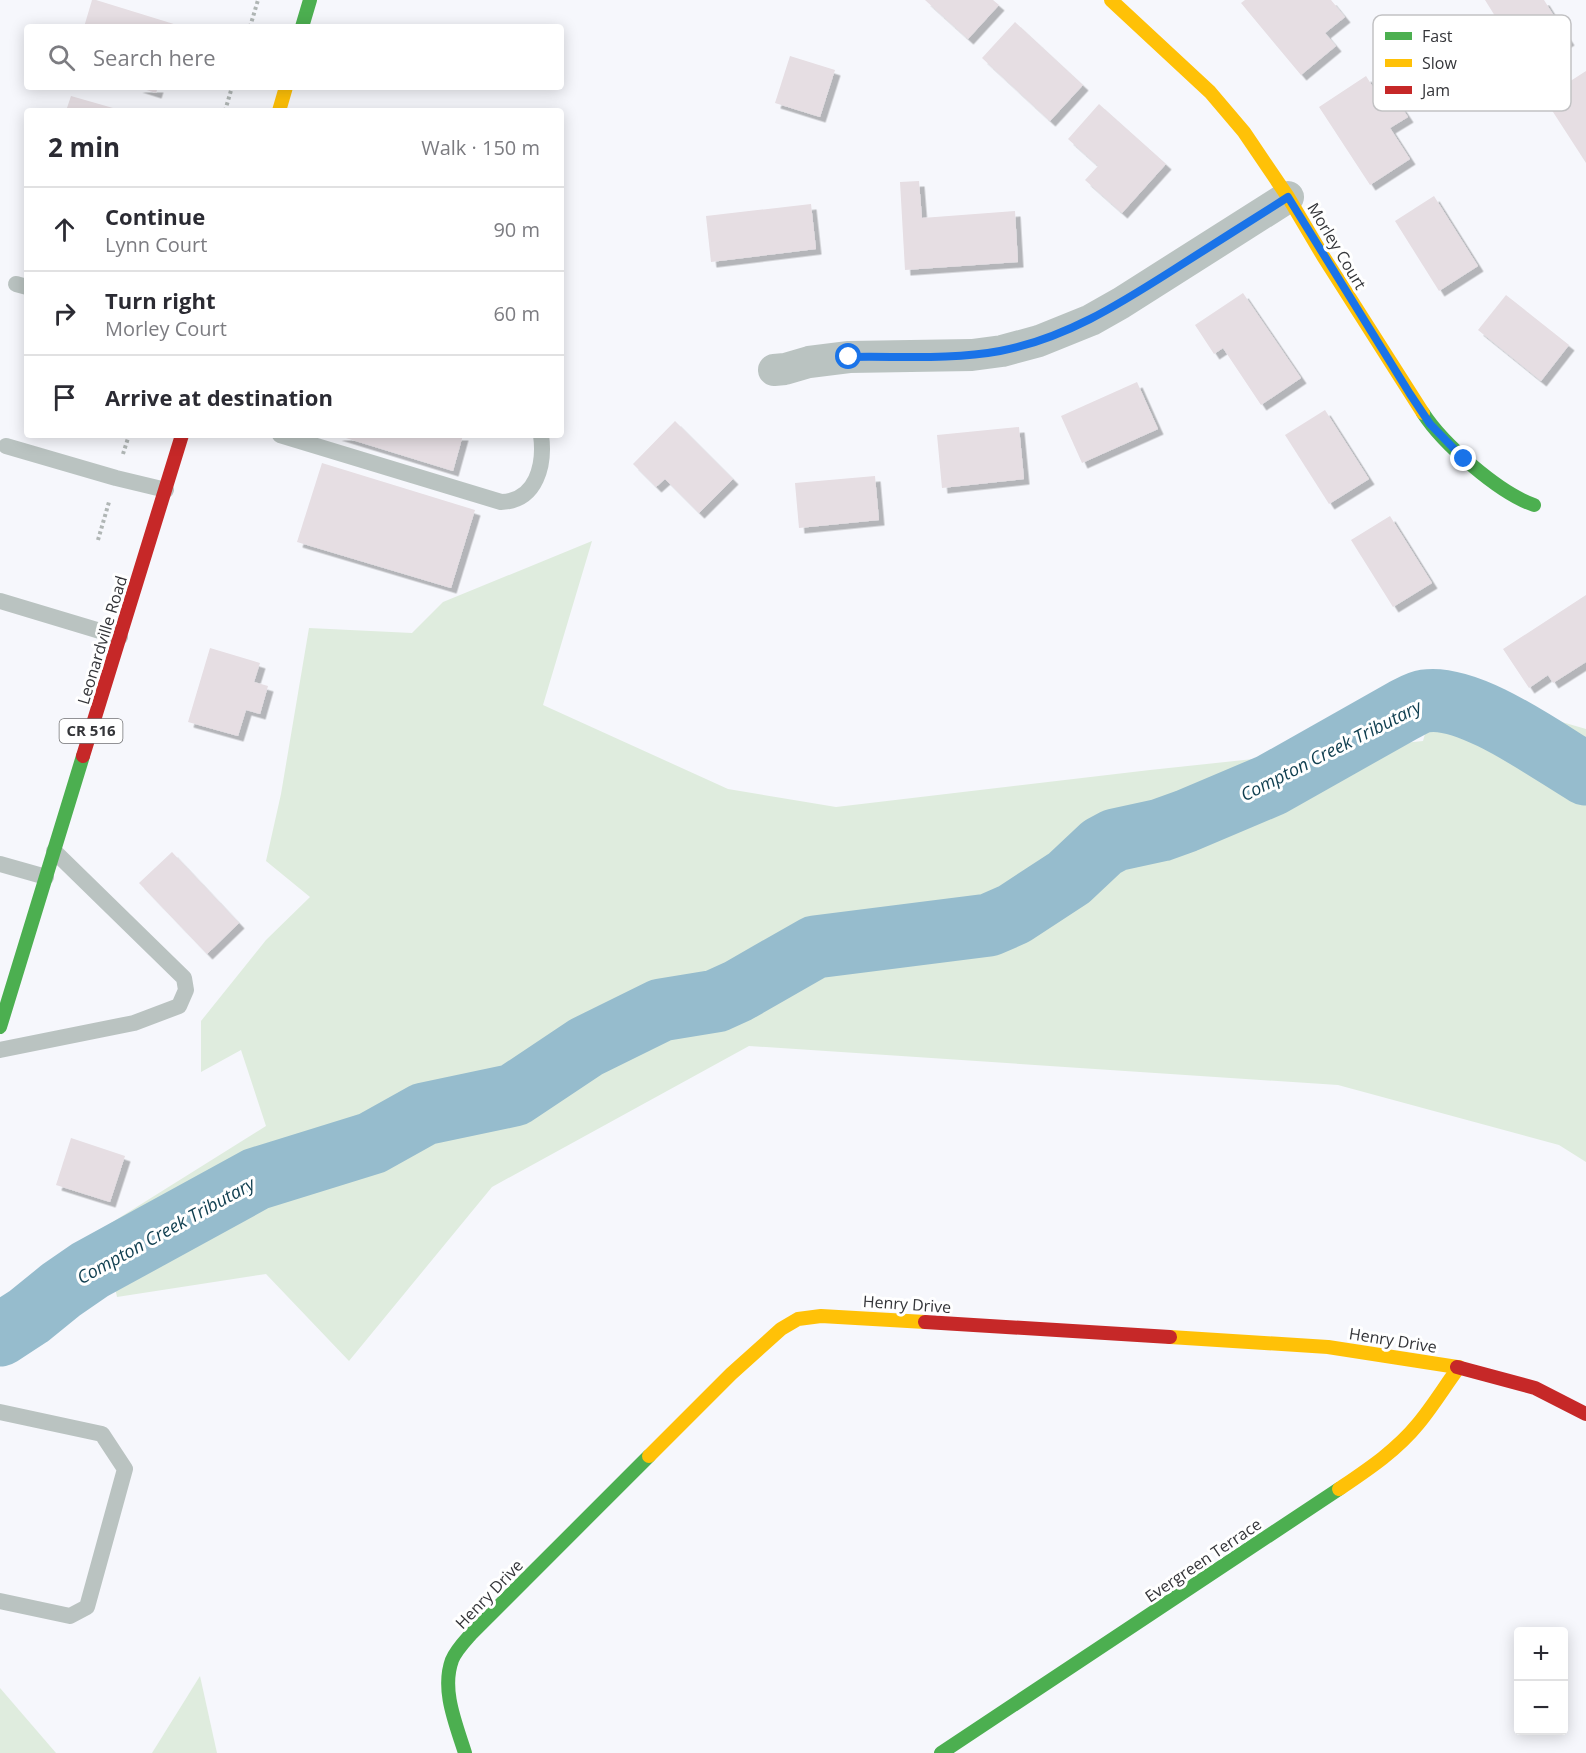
<!DOCTYPE html>
<meta charset="utf-8">
<style>
body{margin:0;font-family:"Open Sans",sans-serif;background:#f7f7f7;color:#2b2b33}
.controls{position:absolute;right:18px;bottom:18px;display:grid;overflow:hidden;border-radius:6px;box-shadow:0 3px 15px #0003}
.controls button{width:54px;height:54px;display:grid;place-items:center;padding:0;border:0;border-bottom:2px solid #e1e1e2;background:#fff;color:#2b2b33;font:30px sans-serif}
.stop{position:absolute;width:18px;height:18px;margin:-14px;border:4px solid #1a73e8;border-radius:50%;background:#fff}
.stop.end{background:#1a73e8;border-color:#fff;box-shadow:0 2px 6px #0008}
.list{margin:0;padding:0;list-style:none}
h2{display:flex;justify-content:space-between;align-items:center;height:78px;margin:0;padding:0 24px;font-size:26px}
h2 small{font-size:20px;font-weight:400;color:#7c7c81}
.list li{display:grid;grid-template-columns:39px 1fr auto;gap:18px;align-items:center;box-sizing:border-box;height:84px;padding:0 24px;border-top:2px solid #e1e1e2}
.list b{display:block;font-size:22px;white-space:nowrap}
.list p{margin:0;font-size:20px;white-space:nowrap;color:#7c7c81}
.list em{font-size:20px;font-style:normal;color:#7c7c81}
.icon{flex:none;width:33px;height:33px;fill:none;stroke:currentColor;stroke-width:2;stroke-linecap:round;stroke-linejoin:round}
.map{position:relative;flex:none;width:1586px;height:1753px;overflow:hidden}
.search{position:absolute;background:#fff;box-shadow:0 3px 15px #0003;left:24px;top:24px;width:540px;height:66px;display:flex;align-items:center;gap:15px;box-sizing:border-box;padding:0 21px;border-radius:6px;color:#7c7c81;font-size:22px}
.panel{position:absolute;background:#fff;box-shadow:0 3px 15px #0003;left:24px;top:108px;width:540px;height:330px;border-radius:6px}
.map>svg:first-child{display:block}
.green{fill:#dfecde}
.lines{fill:none;stroke-linecap:round;stroke-linejoin:round}
.river{stroke:#96bccd;stroke-width:63}
.building{fill:#e6dee3;filter:url(#shadow)}
.path{stroke:#b0b6b5;stroke-width:4;stroke-dasharray:3 3;stroke-linecap:butt}
.lane{stroke:#bac3c1;stroke-width:16}
.street{stroke:#bac3c1;stroke-width:32}
.fast{stroke:#4caf50;stroke-width:14}
.slow{stroke:#ffc107;stroke-width:14}
.jam{stroke:#c62828;stroke-width:14}
.route{stroke:#1a73e8;stroke-width:8}
.labels{text-anchor:middle;stroke-width:6;stroke-linejoin:round;paint-order:stroke}
.shield{fill:#fff;stroke:#717274;stroke-width:1.5}
.shield-label{font-size:15px;font-weight:bold;fill:#343539}
.street-label{font-size:16px;fill:#343539;stroke:#fff}
.water-label{font-size:18px;font-style:italic;fill:#0f3e4f;stroke:#fff}
.key{fill:#fff;stroke:#c2c2c4;stroke-width:1.5}
.key-label{font-size:16px;fill:#343539}
</style>
<div class="map">
<svg width="1586" height="1753" viewBox="0 0 1586 1753">
<defs>
<filter id="shadow"><feDropShadow dx="5.5" dy="5.5" stdDeviation="0" flood-color="#0004"/></filter>
</defs>
<rect width="100%" height="100%" fill="#f6f7fc"/>
<!-- green -->
<g class="green">
<path d="M 592,541 L 543,705 L 728,789 L 836,807 L 1150,770 L 1423,741 L 1438,686 L 1586,729 L 1586,1162 L 1559,1145 L 1338,1085 L 749,1046 L 492,1187 L 349,1361 L 266,1274 L 117,1297 L 103,1228 L 266,1126 L 241,1050 L 201,1072 L 201,1021 L 266,940 L 310,897 L 266,861 L 281,794 L 309,628 L 412,633 L 443,602 Z"/>
<path d="M 200,1676 L 217,1753 L 152,1753 Z"/>
<path d="M 0,1688 L 56,1753 L 0,1753 Z"/>
</g>
<g class="lines">
<!-- river -->
<path class="river" d="M 0,1335 L 29,1316 L 61,1290 L 90,1270 L 256,1179 L 372,1143 L 424,1114 L 514,1095 L 586,1047 L 661,1010 L 716,1001 L 738,991 L 815,947 L 989,925 L 1014,914 L 1069,878 L 1102,847 L 1115,840 L 1161,830 L 1186,821 L 1271,785 L 1404,710 C 1410,707 1418,702 1425,701 C 1470,694 1547,751 1586,774"/>
</g>
<!-- building -->
<g class="building">
<path d="M 92,0 L 96,0 L 177,25 L 176,27 L 84,27 Z"/>
<path d="M 925,0 L 993,0 L 999,5 L 968,39 Z"/>
<path d="M 1245,0 L 1331,0 L 1345,17 L 1325,33 L 1336,46 L 1301,75 L 1241,3 Z"/>
<path d="M 1485,0 L 1544,0 L 1569,40 L 1527,66 L 1518,52 L 1502,62 L 1484,34 L 1500,24 Z"/>
<path d="M 1015,22 L 1083,85 L 1050,121 L 982,58 Z"/>
<path d="M 790,56 L 835,70 L 820,117 L 775,103 Z"/>
<path d="M 1586,71 L 1586,163 L 1544,98 Z"/>
<path d="M 1366,76 L 1380,98 L 1391,91 L 1408,117 L 1390,128 L 1410,159 L 1370,185 L 1319,107 Z"/>
<path d="M 137,87 L 158,87 L 156,93 Z"/>
<path d="M 71,96 L 120,110 L 120,111 L 66,111 Z"/>
<path d="M 1099,104 L 1166,164 L 1122,213 L 1085,180 L 1098,166 L 1068,139 Z"/>
<path d="M 919,181 L 922,218 L 1015,211 L 1018,262 L 905,270 L 900,182 Z"/>
<path d="M 1434,196 L 1478,266 L 1439,291 L 1395,221 Z"/>
<path d="M 811,204 L 816,249 L 711,262 L 706,216 Z"/>
<path d="M 1243,293 L 1301,378 L 1261,405 L 1223,348 L 1214,354 L 1195,325 Z"/>
<path d="M 1506,295 L 1569,345 L 1541,381 L 1478,330 Z"/>
<path d="M 1137,382 L 1158,429 L 1082,463 L 1061,416 Z"/>
<path d="M 1325,410 L 1369,479 L 1329,504 L 1285,435 Z"/>
<path d="M 675,421 L 733,479 L 699,513 L 665,479 L 656,487 L 633,464 Z"/>
<path d="M 1019,427 L 1024,479 L 942,488 L 937,435 Z"/>
<path d="M 336,435 L 463,435 L 453,471 Z"/>
<path d="M 322,463 L 475,510 L 451,588 L 297,542 Z"/>
<path d="M 875,476 L 879,520 L 799,528 L 795,483 Z"/>
<path d="M 1390,516 L 1432,583 L 1393,607 L 1351,540 Z"/>
<path d="M 1586,595 L 1586,662 L 1553,683 L 1548,675 L 1529,688 L 1503,649 Z"/>
<path d="M 210,648 L 260,663 L 254,682 L 268,686 L 260,714 L 246,710 L 238,736 L 188,722 Z"/>
<path d="M 172,852 L 239,923 L 207,954 L 139,883 Z"/>
<path d="M 71,1138 L 125,1156 L 110,1202 L 56,1185 Z"/>
</g>
<g class="lines">
<!-- path -->
<g class="path">
<path d="M 250,27 L 258,0"/>
<path d="M 225,111 L 232,87"/>
<path d="M 123,454 L 129,435"/>
<path d="M 98,540 L 109,502"/>
</g>
<!-- lane -->
<g class="lane">
<path d="M 16,284 L 27,287"/>
<path d="M 280,435 L 501,502 C 537,501 545,464 541,435"/>
<path d="M 6,446 L 116,478 L 166,490"/>
<path d="M 0,601 L 120,637"/>
<path d="M 0,864 L 46,877"/>
<path d="M 0,1050 L 134,1023 L 179,1006 L 186,990 L 184,978 L 54,851"/>
<path d="M 0,1412 L 102,1434 L 125,1469 L 87,1607 L 70,1616 L 0,1601"/>
</g>
<!-- street -->
<path class="street" d="M 774,370 L 785,369 L 809,362 L 849,357 L 972,355 L 1002,351 L 1039,341 L 1091,320 L 1121,303 L 1288,197"/>
<!-- fast -->
<g class="fast">
<path d="M 302,27 L 310,0"/>
<path d="M 1423,413 C 1443,444 1499,493 1534,505"/>
<path d="M 0,1027 L 83,756"/>
<path d="M 465,1753 C 456,1724 441,1690 452,1660 C 456,1650 465,1641 472,1633 L 649,1456"/>
<path d="M 941,1753 L 1339,1489"/>
</g>
<!-- slow -->
<g class="slow">
<path d="M 1111,0 L 1210,92 L 1244,132 L 1288,197 L 1323,256 L 1423,413"/>
<path d="M 279,111 L 286,87"/>
<path d="M 1170,1337 L 1328,1347 L 1457,1367"/>
<path d="M 649,1456 L 731,1374 L 781,1329 L 798,1319 L 821,1316 L 925,1322"/>
<path d="M 1339,1489 C 1367,1470 1396,1451 1418,1424 C 1433,1406 1445,1386 1459,1367"/>
</g>
<!-- jam -->
<g class="jam">
<path d="M 83,756 L 182,435"/>
<path d="M 925,1322 L 1170,1337"/>
<path d="M 1457,1367 L 1535,1388 L 1586,1414"/>
</g>
</g>
<g class="lines">
<!-- route -->
<path class="route" d="M 849,357 C 899,356 951,360 1000,351 C 1064,339 1118,305 1173,270 C 1211,246 1250,221 1288,197 L 1410,394 L 1430,424 L 1464,459"/>
</g>
<g class="labels">
<!-- shield labels -->
<rect class="shield" x="59.5" y="719" width="63" height="24" rx="4.5"/>
<g class="shield-label">
<text x="91" y="736">CR 516</text>
</g>
<!-- street labels -->
<g class="street-label">
<text transform="translate(1337 246) rotate(59)" y="6">Morley Court</text>
<text transform="translate(102 640) rotate(-73)" y="6">Leonardville Road</text>
<text transform="translate(907 1304) rotate(4)" y="6">Henry Drive</text>
<text transform="translate(1393 1340) rotate(9)" y="6">Henry Drive</text>
<text transform="translate(1203 1560) rotate(-34)" y="6">Evergreen Terrace</text>
<text transform="translate(489 1594) rotate(-46)" y="6">Henry Drive</text>
</g>
<!-- water labels -->
<g class="water-label">
<text transform="translate(1331 751) rotate(-27)" y="6">Compton Creek Tributary</text>
<text transform="translate(166 1231) rotate(-29)" y="6">Compton Creek Tributary</text>
</g>
</g>
<!-- legend -->
<rect x="1373" y="15" width="198" height="96" rx="9" class="key"/>
<rect x="1385" y="32" width="27" height="8" fill="#4caf50"/>
<rect x="1385" y="59" width="27" height="8" fill="#ffc107"/>
<rect x="1385" y="86" width="27" height="8" fill="#c62828"/>
<g class="key-label">
<text x="1422" y="42">Fast</text>
<text x="1422" y="69">Slow</text>
<text x="1422" y="96">Jam</text>
</g>
</svg>
<div class="controls">
<button>+</button>
<button>−</button>
</div>
<div class="stop" style="left:849px;top:357px"></div>
<div class="stop end" style="left:1464px;top:459px"></div>
<div class="search"><svg class="icon" aria-label="search" viewBox="0 0 24 24"><circle cx="10" cy="10" r="6"/><path d="M15 15l6 6"/></svg>Search here</div>
<section class="panel">
<h2>2 min<small>Walk · 150 m</small></h2>
<ul class="list">
<li><svg class="icon" aria-label="ahead" viewBox="0 0 24 24"><path d="M12 20V5M6 11l6-6 6 6"/></svg><div><b>Continue</b><p>Lynn Court</p></div><em>90 m</em></li>
<li><svg class="icon" aria-label="right" viewBox="0 0 24 24"><path d="M7 20v-9h11M14 6l5 5-5 5"/></svg><div><b>Turn right</b><p>Morley Court</p></div><em>60 m</em></li>
<li><svg class="icon" aria-label="arrive" viewBox="0 0 24 24"><path d="M6 21V4h12l-3 4 3 4H6"/></svg><div><b>Arrive at destination</b></div></li>
</ul>
</section>
</div>
